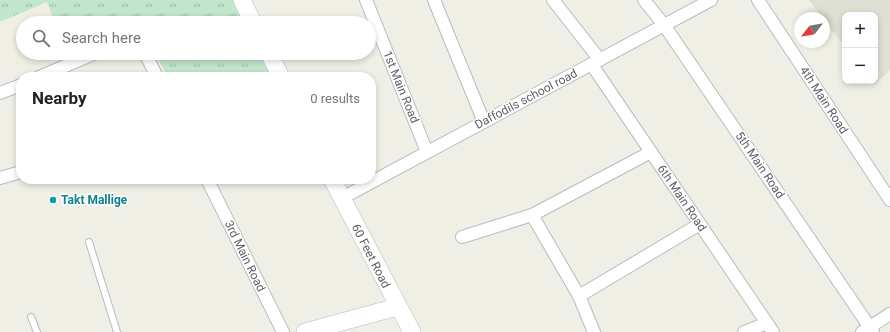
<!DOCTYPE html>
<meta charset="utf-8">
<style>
body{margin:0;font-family:Roboto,sans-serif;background:#f6f6f6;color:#222}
.controls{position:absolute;right:12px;top:12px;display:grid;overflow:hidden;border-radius:8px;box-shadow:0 2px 6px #0003}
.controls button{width:36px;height:36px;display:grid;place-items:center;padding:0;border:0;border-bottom:1px solid #e0e0e0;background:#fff;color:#222;font:20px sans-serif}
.compass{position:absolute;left:794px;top:12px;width:36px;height:36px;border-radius:50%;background:#fff;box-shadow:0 2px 6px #0003;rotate:239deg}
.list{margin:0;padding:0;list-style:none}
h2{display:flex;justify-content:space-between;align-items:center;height:52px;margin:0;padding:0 16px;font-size:17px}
h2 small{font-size:13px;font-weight:400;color:#767676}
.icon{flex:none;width:22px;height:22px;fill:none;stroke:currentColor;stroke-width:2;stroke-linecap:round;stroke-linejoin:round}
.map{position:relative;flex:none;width:890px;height:332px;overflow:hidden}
.search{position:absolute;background:#fff;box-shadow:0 2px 6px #0003;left:16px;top:16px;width:360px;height:44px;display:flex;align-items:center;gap:10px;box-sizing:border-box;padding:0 14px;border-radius:22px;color:#767676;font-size:15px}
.panel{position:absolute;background:#fff;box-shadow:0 2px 6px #0003;left:16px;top:72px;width:360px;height:112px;border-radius:16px}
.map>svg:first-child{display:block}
.education{fill:#dfdfd3}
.grass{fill:url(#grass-tufts)}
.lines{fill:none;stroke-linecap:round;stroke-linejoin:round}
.lane-casing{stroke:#babbc1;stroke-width:8}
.street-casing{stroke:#babbc1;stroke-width:14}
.secondary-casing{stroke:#babbc3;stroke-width:18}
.lane{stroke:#fff;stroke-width:6}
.street{stroke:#fff;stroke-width:12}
.secondary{stroke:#fff;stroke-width:17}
.culture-dot{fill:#0f9aa8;stroke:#fff;stroke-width:1.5}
.labels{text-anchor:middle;stroke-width:3;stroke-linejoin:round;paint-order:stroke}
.street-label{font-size:12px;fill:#5d5e65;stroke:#fff}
.culture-label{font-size:12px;font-weight:bold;fill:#0d838f;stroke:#fff;text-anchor:start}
</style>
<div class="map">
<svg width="890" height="332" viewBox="0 0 890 332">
<defs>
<pattern id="grass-tufts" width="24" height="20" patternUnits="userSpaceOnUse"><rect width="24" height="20" fill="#c2e7cc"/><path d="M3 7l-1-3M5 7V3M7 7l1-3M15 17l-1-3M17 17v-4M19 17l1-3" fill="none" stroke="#a1bea9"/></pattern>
</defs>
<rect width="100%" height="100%" fill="#efefe5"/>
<!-- education -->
<path class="education" d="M 809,0 L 890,0 L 890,70 L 874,85 L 870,81 L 875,81 L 875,15 L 845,15 L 845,47 Z"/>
<!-- grass -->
<g class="grass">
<path d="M 0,0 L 233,0 L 245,23 L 55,23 L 47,2 L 0,22 Z"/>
<path d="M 155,53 L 260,53 L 272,77 L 168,77 Z"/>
</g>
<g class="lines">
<defs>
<g id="lane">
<path d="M 89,242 L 117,332"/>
<path d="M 31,317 L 37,332"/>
</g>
<g id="street">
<path d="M 366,0 L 427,152"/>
<path d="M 434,0 L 484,122"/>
<path d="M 553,0 L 600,60"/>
<path d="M 644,0 L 664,25 L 873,332"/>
<path d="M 758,0 L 890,200"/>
<path d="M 145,53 L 157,77"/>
<path d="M 592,65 L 773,332"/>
<path d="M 39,77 L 96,53"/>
<path d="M 0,93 L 21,85"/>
<path d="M 0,178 L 21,172"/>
<path d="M 207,179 L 283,332"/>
<path d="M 342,198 L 711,0"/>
<path d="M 532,215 L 579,296 L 594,332"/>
<path d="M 462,237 L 532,215 L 651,152"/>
<path d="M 579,296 L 700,224"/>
<path d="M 744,332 L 767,323"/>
<path d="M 862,332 L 890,314"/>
</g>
<g id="secondary">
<path d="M 242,0 L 253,23"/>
<path d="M 269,53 L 281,77"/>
<path d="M 332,179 L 412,332"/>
<path d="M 305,332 L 397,307"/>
</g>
</defs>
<!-- lane casing -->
<use href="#lane" class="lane-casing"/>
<!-- street casing -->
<use href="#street" class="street-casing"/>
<!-- secondary casing -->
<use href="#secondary" class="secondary-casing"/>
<!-- lane -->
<use href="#lane" class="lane"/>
<!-- street -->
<use href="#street" class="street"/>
<!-- secondary -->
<use href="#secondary" class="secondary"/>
</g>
<!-- markers -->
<circle class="culture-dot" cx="53" cy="200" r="4"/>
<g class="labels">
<!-- street labels -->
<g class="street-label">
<text transform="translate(401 87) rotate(68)" y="4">1st Main Road</text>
<text transform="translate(526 99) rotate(-28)" y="4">Daffodils school road</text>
<text transform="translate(824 100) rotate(57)" y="4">4th Main Road</text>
<text transform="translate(760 165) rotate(56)" y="4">5th Main Road</text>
<text transform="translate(682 198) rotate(56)" y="4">6th Main Road</text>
<text transform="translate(245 256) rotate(64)" y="4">3rd Main Road</text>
<text transform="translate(371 256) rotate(63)" y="4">60 Feet Road</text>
</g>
<!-- culture labels -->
<g class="culture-label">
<text x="61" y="204">Takt Mallige</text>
</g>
</g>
</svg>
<div class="controls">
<button>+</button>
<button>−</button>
</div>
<svg class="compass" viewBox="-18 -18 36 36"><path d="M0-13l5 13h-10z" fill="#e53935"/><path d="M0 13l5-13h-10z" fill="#767676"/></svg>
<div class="search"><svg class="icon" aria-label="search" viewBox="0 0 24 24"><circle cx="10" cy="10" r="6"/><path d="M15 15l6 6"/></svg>Search here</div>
<section class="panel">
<h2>Nearby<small>0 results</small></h2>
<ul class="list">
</ul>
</section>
</div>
